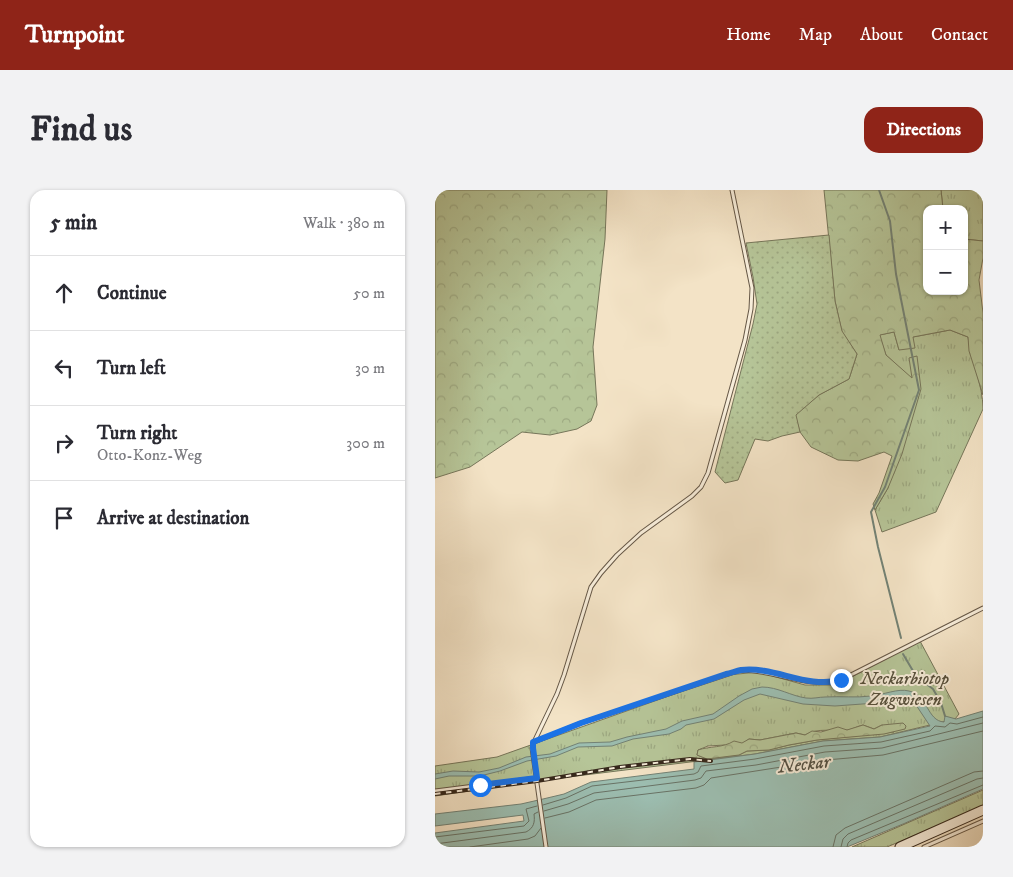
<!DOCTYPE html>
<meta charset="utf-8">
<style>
body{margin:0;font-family:"IM FELL DW Pica",serif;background:#f2f2f3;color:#2b2b33}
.controls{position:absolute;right:15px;top:15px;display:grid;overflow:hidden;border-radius:10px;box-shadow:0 1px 4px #0004}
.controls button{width:45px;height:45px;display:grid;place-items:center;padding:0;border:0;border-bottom:1px solid #e1e1e2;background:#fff;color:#2b2b33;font:25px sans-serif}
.stop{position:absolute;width:15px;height:15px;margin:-11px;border:4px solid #1a73e8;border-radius:50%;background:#fff}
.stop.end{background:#1a73e8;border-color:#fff;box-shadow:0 1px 5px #0008}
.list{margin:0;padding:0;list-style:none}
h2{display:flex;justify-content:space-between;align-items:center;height:65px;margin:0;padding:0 20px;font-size:21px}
h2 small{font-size:16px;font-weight:400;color:#7c7c81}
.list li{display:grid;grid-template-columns:32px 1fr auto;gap:15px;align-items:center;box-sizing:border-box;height:75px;padding:0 20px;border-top:1px solid #e1e1e2}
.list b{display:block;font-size:19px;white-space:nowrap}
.list p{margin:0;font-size:16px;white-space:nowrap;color:#7c7c81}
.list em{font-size:16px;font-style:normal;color:#7c7c81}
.icon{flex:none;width:28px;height:28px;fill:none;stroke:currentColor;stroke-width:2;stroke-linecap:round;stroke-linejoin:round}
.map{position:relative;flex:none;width:548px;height:657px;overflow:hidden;border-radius:15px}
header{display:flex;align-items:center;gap:30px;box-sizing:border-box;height:70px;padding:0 25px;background:#8f2418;color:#fff}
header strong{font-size:24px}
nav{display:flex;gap:28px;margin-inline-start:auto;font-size:18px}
.intro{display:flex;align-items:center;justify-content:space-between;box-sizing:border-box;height:120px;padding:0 30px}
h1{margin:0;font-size:35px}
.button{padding:12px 22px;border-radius:15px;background:#8f2418;color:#fff;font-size:18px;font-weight:700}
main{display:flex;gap:30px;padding:0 30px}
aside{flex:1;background:#fff;border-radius:15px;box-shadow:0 1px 4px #0004}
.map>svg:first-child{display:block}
.grass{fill:url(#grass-tufts);stroke:#76765a;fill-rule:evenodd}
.forest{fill:url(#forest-crowns);stroke:#76765a}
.garden{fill:url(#garden-dots);stroke:#76765a}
.water{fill:#9cbeb1;stroke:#738275}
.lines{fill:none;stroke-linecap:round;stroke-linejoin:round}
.shore{stroke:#697366;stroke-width:1}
.stream{stroke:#738275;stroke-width:2}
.service-casing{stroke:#655746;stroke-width:5}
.secondary-casing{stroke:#36281c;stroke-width:11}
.service{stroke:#f7edda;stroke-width:3}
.secondary{stroke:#f7edda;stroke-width:9}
.rail-casing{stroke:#36281c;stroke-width:4}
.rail{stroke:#f7edda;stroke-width:2;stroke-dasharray:5.5;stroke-linecap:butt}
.route{stroke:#1a73e8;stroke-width:6}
.labels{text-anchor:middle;stroke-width:4;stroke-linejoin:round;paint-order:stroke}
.park-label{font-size:18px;font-style:italic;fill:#564f3b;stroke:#f7edda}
.water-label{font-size:19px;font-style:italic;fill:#504e41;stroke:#f7edda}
</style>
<header>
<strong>Turnpoint</strong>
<nav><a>Home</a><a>Map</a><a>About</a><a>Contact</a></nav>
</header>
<div class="intro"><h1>Find us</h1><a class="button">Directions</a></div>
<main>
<aside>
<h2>5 min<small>Walk · 380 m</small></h2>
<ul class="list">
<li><svg class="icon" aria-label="ahead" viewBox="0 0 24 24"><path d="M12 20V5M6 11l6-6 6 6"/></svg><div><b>Continue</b></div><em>50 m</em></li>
<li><svg class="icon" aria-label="left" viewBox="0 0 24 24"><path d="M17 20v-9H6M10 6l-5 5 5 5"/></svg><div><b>Turn left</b></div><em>30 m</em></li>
<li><svg class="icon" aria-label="right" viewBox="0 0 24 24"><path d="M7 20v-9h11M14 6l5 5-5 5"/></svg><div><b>Turn right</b><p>Otto-Konz-Weg</p></div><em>300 m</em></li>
<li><svg class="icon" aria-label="arrive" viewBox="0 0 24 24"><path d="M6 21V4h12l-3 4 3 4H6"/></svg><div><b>Arrive at destination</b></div></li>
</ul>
</aside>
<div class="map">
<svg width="548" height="657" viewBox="0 0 548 657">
<defs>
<pattern id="grass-tufts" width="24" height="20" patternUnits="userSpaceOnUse" patternTransform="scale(1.25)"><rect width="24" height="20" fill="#b6c598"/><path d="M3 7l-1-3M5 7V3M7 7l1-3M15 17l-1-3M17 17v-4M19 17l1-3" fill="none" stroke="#9da982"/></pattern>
<pattern id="forest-crowns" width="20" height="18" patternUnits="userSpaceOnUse" patternTransform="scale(1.25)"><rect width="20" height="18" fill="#b6c598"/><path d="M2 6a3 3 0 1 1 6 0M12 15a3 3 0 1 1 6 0" fill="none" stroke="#9da982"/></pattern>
<pattern id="garden-dots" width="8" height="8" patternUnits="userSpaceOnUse" patternTransform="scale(1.25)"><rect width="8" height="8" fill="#b6c598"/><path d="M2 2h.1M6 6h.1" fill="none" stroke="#9da982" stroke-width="1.8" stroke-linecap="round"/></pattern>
</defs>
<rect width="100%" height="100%" fill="#f3e3c6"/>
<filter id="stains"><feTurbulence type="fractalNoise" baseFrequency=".004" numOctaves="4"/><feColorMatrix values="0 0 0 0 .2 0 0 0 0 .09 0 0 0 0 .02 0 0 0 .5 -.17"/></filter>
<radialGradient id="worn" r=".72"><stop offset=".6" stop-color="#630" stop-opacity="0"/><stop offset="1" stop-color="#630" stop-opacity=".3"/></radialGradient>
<!-- grass -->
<g class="grass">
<path d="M 506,0 L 548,0 L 548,51 L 529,49 L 529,19 L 508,19 Z"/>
<path d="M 515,140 L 533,147 C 536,172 548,194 548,219 L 501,322 L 447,342 L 440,320 L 453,298 L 477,189 L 451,165 L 444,145 L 459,142 L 464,160 L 478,147 Z"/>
<path d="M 485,451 L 524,524 L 520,529 L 445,547 L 388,551 L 320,564 L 109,590 L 0,606 L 0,576 L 62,567 L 293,485 L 323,482 L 370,495 L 401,495 ZM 428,535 L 439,539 L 447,535 L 459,542 L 382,550 L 354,555 L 334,560 L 312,561 L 304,565 L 272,569 L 262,565 L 263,560 L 273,556 L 307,554 L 314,549 L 325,550 L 361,543 L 370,545 C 384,537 398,542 413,540 C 418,539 423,536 428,535 Z"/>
<path d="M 548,600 L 548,616 L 546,617 L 452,657 L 417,657 Z"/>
</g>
<!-- forest -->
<g class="forest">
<path d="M 0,0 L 172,0 L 170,49 L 158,157 L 162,215 L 156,231 L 142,239 L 115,245 L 87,242 L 35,277 L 0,288 Z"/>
<path d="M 389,0 L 506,0 L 508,19 L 492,19 L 492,101 L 529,101 L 529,49 L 548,51 L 548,68 L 544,90 L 548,123 L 548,205 L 534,161 L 533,147 L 515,140 L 478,147 L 480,158 L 464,160 L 459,142 L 445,145 L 451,165 L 477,188 L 474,168 L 482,166 L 486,199 L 467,264 L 453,298 L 440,320 L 438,314 L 444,303 L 457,266 L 449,262 L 423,271 L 403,270 L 376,257 L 365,242 L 360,225 L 384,205 L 414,189 L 422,164 L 407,142 L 400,111 Z"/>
<path d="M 468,533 L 471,536 L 470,539 L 449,544 L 382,550 L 354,555 L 334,560 L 312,561 L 304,565 L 272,569 L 262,565 L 263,560 C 275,556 288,558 299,551 L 307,553 L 314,549 L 325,550 L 361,543 L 370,545 L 377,541 L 386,542 L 403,537 L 412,540 L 428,535 L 439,539 L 447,535 Z"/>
</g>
<!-- garden -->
<path class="garden" d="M 394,45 L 400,111 L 407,141 L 422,164 L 414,189 L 384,205 L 361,225 L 365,242 L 347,246 L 333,251 L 320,249 L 303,290 L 290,293 L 280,282 L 318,134 L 322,114 L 318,87 L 311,53 Z"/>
<!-- water -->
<path class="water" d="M 327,497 C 343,497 356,506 371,508 C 378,509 384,507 390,507 C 406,506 421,508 436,506 C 448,505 463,498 474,501 C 493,505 492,531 509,532 L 510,526 L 521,529 L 548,521 L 548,599 L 468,634 L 412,657 L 0,657 L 0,643 L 89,631 L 88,625 L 0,636 L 0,624 L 86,614 L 108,609 L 129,604 L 156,592 L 259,579 L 259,572 L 320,564 L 388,551 L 445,547 L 495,536 L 479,512 L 473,508 L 464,508 L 441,513 L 400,516 L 368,514 L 325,504 L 309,510 L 279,529 L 251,535 L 246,539 L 234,544 L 198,549 L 177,556 L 143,557 L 121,566 L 92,571 L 65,581 L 45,586 L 14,586 L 0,589 L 0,584 L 18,581 L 44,582 L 64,578 L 91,567 L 115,564 L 144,553 L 175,552 L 192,547 L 231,539 L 247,531 L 278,524 L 304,506 L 317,499 Z"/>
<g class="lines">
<!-- shore -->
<g class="shore">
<path d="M 108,615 L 131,608 L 157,596 L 259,584 L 263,582 L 266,576 L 320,569 L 389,556 L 446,552 L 495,541 L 500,536 L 510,537 L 515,533 L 522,534 L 548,527"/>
<path d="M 109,621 L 133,614 L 159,603 L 260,590 L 266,588 L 271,581 L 321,575 L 390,562 L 447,558 L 548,533"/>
<path d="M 110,628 L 134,622 L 161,610 L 261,598 L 269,595 L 276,588 L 391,570 L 448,565 L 548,541"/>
<path d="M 0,647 L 89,636 L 94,631 L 91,619 L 102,616"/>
<path d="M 0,654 L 91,642 C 99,638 100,632 99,624 L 103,622"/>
<path d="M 35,657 L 93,649 L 100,646 L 106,638"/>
<path d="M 398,657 L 401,645 L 410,638 L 539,582 L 548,581"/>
<path d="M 406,657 L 408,649 L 413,644 L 542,589 L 548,588"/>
<path d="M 412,657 L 413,653 L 416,650 L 548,595"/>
</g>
<!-- stream -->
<g class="stream">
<path d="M 444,0 L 455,31 L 461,84 L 484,200 L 450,297 L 436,322 L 443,357 L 466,448"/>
<path d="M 468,464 L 481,486 L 498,499 L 506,513 L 510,526"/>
</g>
<defs>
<g id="service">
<path d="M 99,552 L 146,533 L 306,480 C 340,480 373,499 406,490 L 548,418"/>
<path d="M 0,601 L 102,588"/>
<path d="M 111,657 L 97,558 L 99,552 L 122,504 L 129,485 L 156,397 L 166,383 L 182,365 L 206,343 L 257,306 L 266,297 L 273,283 L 310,150 L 316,119 L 317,98 L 297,0"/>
<path d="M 489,657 L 548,631"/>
</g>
<path id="secondary" d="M 465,657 L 548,620"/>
</defs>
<!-- service casing -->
<use href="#service" class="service-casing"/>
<!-- secondary casing -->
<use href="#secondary" class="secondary-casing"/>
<!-- service -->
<use href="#service" class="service"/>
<!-- secondary -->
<use href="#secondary" class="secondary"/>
<defs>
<path id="rail" d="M 0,604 L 102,591 L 185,577 L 255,569 L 276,571"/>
</defs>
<!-- rail casing -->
<use href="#rail" class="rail-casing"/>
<!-- rail -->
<use href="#rail" class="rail"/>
</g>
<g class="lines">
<!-- route -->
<path class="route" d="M 45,595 L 102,588 L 98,558 L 98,552 L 146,533 L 291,484 C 296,483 301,481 306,480 C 340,476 371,499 406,490"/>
</g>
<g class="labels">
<!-- park labels -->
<g class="park-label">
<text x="470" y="494">Neckarbiotop<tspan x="470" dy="21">Zugwiesen</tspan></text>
</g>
<!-- water labels -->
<g class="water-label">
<text transform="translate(369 573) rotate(-6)" y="7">Neckar</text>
</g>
</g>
<rect width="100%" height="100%" filter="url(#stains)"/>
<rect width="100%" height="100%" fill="url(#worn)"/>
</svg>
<div class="controls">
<button>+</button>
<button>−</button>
</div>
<div class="stop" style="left:45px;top:595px"></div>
<div class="stop end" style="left:406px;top:490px"></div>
</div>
</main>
